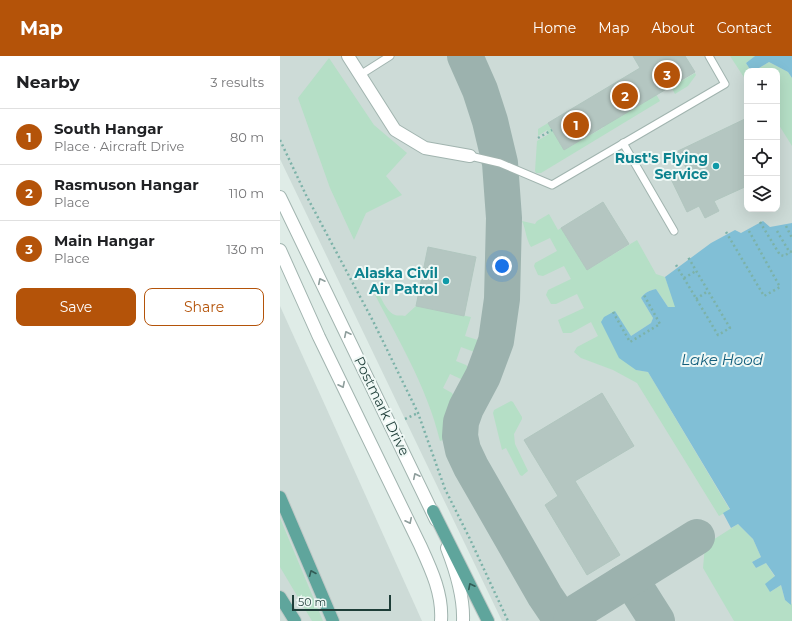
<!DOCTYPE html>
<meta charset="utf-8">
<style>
body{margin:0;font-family:Montserrat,sans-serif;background:#f2f2f2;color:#202124}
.controls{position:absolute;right:12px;top:12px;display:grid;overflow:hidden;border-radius:8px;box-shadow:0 4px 16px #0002}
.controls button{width:36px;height:36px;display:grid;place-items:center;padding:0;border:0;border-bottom:1px solid #e0e0e0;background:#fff;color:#202124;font:20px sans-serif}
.scale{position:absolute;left:12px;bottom:10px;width:99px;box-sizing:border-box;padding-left:4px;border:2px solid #1e3d38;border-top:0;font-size:11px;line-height:14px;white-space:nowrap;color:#1e3d38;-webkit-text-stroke:3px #eff8f5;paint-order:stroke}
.you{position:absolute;left:222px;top:210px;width:14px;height:14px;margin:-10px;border:3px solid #fff;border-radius:50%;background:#1a73e8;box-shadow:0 0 0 6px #1a73e833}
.badge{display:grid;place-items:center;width:26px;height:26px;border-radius:50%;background:#b45309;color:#fff;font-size:13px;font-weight:700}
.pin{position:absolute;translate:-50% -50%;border:2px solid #fff;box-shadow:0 1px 4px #0006}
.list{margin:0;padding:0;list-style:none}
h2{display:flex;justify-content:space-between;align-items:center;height:52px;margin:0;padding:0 16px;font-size:17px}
h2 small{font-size:13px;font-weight:400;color:#757577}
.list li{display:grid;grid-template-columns:26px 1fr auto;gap:12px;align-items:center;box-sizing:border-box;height:56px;padding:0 16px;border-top:1px solid #e0e0e0}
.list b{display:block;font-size:15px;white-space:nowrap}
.list p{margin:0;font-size:13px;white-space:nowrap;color:#757577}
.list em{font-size:13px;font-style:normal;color:#757577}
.actions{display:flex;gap:8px;padding:12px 16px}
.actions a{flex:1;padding:9px 0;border:1px solid #b45309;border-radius:8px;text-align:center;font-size:14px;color:#b45309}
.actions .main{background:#b45309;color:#fff}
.icon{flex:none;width:22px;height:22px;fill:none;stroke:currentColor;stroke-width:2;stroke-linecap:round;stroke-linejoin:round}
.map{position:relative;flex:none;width:512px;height:565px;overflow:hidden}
header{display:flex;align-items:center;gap:24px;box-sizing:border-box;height:56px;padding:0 20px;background:#b45309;color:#fff}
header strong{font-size:19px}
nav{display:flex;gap:22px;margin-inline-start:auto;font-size:14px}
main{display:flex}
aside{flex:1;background:#fff}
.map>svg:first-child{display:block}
.built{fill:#cddbd7;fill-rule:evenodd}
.green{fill:#b5dfc6}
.water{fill:#81bfd6}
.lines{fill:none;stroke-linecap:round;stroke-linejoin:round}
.taxiway{stroke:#9cb2ae;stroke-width:36}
.building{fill:#b4c6c1;stroke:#b1c6bf}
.service-casing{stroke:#a1b4af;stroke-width:9}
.minor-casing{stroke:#a1b4af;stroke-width:14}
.tertiary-casing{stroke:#a1b4af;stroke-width:14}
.primary-casing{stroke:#c0c9c7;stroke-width:14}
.path{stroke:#7cb2a8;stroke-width:2.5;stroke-dasharray:2 3;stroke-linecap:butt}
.service{stroke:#fff;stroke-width:7}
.minor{stroke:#fff;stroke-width:12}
.tertiary{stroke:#fff;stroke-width:12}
.primary{stroke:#5fa59c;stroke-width:12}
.oneway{stroke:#8e9e9c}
.oneway2{stroke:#325c56}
.culture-dot{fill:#0f9aa8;stroke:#eff8f5;stroke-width:1.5}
.labels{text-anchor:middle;stroke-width:4;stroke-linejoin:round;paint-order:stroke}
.culture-label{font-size:14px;font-weight:bold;fill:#0d838f;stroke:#eff8f5;text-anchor:end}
.street-label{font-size:14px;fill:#1e3d38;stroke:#eff8f5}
.water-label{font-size:15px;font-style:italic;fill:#145f7d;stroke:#eff8f5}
</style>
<header>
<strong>Map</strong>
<nav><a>Home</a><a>Map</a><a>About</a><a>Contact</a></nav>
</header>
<main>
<aside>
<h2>Nearby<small>3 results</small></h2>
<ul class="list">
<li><span class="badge">1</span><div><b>South Hangar</b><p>Place · Aircraft Drive</p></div><em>80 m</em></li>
<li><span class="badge">2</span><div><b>Rasmuson Hangar</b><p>Place</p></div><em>110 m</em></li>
<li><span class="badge">3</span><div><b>Main Hangar</b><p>Place</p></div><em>130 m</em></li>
</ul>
<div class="actions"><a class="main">Save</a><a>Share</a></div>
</aside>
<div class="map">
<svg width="512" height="565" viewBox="0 0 512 565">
<rect width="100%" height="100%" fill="#dfece7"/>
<!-- built -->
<g class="built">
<path d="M 0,0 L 512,0 L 512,565 L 222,565 L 0,103 ZM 467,15 L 497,15 L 497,153 L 467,153 Z"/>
<path d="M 0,250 L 44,347 L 142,565 L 0,565 Z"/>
</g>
<!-- green -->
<g class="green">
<path d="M 450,0 L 475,0 L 466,7 L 471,15 L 467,15 L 467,26 Z"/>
<path d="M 49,2 L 94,69 L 127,97 L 106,120 L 122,139 L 86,157 L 74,184 L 50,132 L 18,42 Z"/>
<path d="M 489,6 L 508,16 L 512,22 L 512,90 L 497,66 L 497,15 L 474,15 Z"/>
<path d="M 415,17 L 416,19 L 408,30 L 395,38 L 391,31 Z"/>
<path d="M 366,21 L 380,45 L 261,117 L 256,117 L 255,115 L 257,85 L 269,78 L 267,74 L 258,80 L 258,73 L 268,67 L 284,94 L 324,71 L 314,52 L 322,48 L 333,65 L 373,41 Z"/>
<path d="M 269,158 L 278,174 L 281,172 L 307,214 L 357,184 L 376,218 L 385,221 L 396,251 L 388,251 L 376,233 C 370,234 364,237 361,242 L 373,262 L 371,267 L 351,280 L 356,314 L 368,316 L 450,454 L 439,460 L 357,327 L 333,314 L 301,302 L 294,296 L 297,291 L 318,280 L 311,266 L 291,277 L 283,277 L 278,264 L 304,252 L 297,238 L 276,248 L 271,248 L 266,239 L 268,234 L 291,223 L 284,210 L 263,220 L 258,219 L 254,210 L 255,207 L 277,195 L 270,182 L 251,191 C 246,183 246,174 242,165 L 255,168 L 257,165 Z"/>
<path d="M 91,231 C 102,236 103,254 115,259 C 117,260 122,259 125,260 L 136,250 L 191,261 L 185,280 L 198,284 L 202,289 L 201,295 L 197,297 L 181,291 L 176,305 L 186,309 L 192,315 L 188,324 L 183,324 L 170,318 L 163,332 L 172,337 L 176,344 C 166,356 163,368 163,384 L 160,385 C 147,330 116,280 91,231 Z"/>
<path d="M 231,345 L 233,346 L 242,361 L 242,363 L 234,378 L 235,388 L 248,415 L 242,420 L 240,419 L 226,392 L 222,394 L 213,357 L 214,354 Z"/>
<path d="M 0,462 L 43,565 L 32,565 L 0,511 Z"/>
<path d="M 458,468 L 473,483 L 481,501 L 472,506 L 476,512 L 486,507 L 495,521 L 490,536 L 501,529 L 505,544 L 512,548 L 512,565 L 454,565 L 423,512 L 425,489 Z"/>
</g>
<!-- water -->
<g class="water">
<path d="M 475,0 L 512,0 L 512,22 L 508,16 L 489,6 L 474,15 L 471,15 L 466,7 Z"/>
<path d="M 483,165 L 490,171 L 512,167 L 511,549 L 505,544 L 501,529 L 490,536 L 485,528 L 495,520 L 486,507 L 476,512 L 472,506 L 481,501 L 473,483 L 458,468 L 451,472 L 443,457 L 450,453 L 368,316 L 356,314 L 339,302 L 321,266 L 324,261 L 335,255 L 351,280 L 371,267 L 373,262 L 361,242 C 364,237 370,234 376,233 L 388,251 L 395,251 L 385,221 L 431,187 L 455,174 L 461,177 Z"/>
</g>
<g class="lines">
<!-- taxiway -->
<g class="taxiway">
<path d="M 185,0 L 200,34 L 210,65 L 220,107 L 224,162 L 222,243 L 216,285 L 203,320 L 186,352 L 181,366 L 180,380 L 183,394 L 191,411 L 265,540 L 282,565"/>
<path d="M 343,527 L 354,531 L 358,535 L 377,565"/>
<path d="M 291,565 L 293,560 L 298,555 L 417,481"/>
</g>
</g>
<!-- building -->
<g class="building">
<path d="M 353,0 L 405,0 L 415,16 L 284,94 L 268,67 L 360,12 Z"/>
<path d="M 467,62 L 467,130 L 434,145 L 439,155 L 425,162 L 419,150 L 407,156 L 391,123 L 407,114 L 398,95 Z"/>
<path d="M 323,146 L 349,188 L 307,214 L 281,172 Z"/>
<path d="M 148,191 L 196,201 L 184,260 L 136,250 Z"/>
<path d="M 322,337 L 354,390 L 295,425 L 340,499 L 307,519 L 265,449 L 278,440 L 244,384 Z"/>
</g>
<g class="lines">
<defs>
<g id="service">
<path d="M 80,19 L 110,0"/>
<path d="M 343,87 L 394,175"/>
<path d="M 190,100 L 220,107 L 272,129 L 445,28 L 429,0"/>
</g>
<path id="minor" d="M 68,0 L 115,74 L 145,92 L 190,100"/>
<g id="tertiary">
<path d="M 0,141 L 156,464"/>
<path d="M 0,194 L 39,281 L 140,489 C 151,513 163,538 161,565"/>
<path d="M 167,492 C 176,515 184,540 183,565"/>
</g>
<g id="primary">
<path d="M 0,441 L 53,565"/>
<path d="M 153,455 L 208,565"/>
<path d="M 0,541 L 15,565"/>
</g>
</defs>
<!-- service casing -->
<use href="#service" class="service-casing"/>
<!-- minor casing -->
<use href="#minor" class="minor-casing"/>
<!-- tertiary casing -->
<use href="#tertiary" class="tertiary-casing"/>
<!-- primary casing -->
<use href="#primary" class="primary-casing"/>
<!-- path -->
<g class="path">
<path d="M 258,82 L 272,74"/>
<path d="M 0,84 L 26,139 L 93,265 L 138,357 L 165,433 L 189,481 L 228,565"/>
<path d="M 480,166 L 500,199 L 504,200 L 512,195"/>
<path d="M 506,170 L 512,182"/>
<path d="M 497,175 L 510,197"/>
<path d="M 446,176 L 484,240 L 500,231 L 469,175"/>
<path d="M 396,209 L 438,279 L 450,272 L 408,201"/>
<path d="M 404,222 L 416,215"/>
<path d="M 416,243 L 428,235"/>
<path d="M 333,256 L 350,286 L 380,268 L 364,239"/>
<path d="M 125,363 L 138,357"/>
</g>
<!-- service -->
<use href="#service" class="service"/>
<!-- minor -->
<use href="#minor" class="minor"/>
<!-- tertiary -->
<use href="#tertiary" class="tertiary"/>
<!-- primary -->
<use href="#primary" class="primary"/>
</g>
<!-- one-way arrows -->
<defs><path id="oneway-chevron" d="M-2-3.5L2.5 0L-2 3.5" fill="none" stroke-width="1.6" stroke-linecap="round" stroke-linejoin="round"/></defs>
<g class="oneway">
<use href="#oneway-chevron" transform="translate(41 225) rotate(-116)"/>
<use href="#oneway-chevron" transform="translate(67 278) rotate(-116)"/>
<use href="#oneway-chevron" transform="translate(62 329) rotate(64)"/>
<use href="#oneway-chevron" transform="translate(136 420) rotate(-116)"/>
<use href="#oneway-chevron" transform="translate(129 465) rotate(64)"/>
</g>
<g class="oneway2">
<use href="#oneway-chevron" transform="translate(32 517) rotate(-113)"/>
<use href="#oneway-chevron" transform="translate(191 530) rotate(-117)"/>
</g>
<!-- markers -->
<g class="culture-dot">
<circle cx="436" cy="110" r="4"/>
<circle cx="166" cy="225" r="4"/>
</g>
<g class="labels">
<!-- culture labels -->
<g class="culture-label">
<text x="428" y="107">Rust's Flying<tspan x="428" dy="16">Service</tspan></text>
<text x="158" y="222">Alaska Civil<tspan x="158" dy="16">Air Patrol</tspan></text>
</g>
<!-- street labels -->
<g class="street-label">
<text transform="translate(102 350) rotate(64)" y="5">Postmark Drive</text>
</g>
<!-- water labels -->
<g class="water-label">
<text x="442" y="309">Lake Hood</text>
</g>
</g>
</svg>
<div class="controls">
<button>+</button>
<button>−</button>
<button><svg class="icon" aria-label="locate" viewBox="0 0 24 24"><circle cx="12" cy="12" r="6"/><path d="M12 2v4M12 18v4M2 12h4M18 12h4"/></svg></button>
<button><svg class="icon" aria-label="layers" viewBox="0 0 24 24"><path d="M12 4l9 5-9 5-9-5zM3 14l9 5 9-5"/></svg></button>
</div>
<div class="scale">50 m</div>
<div class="you"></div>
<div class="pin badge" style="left:296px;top:69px">1</div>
<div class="pin badge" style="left:345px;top:40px">2</div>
<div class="pin badge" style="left:387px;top:19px">3</div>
</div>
</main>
